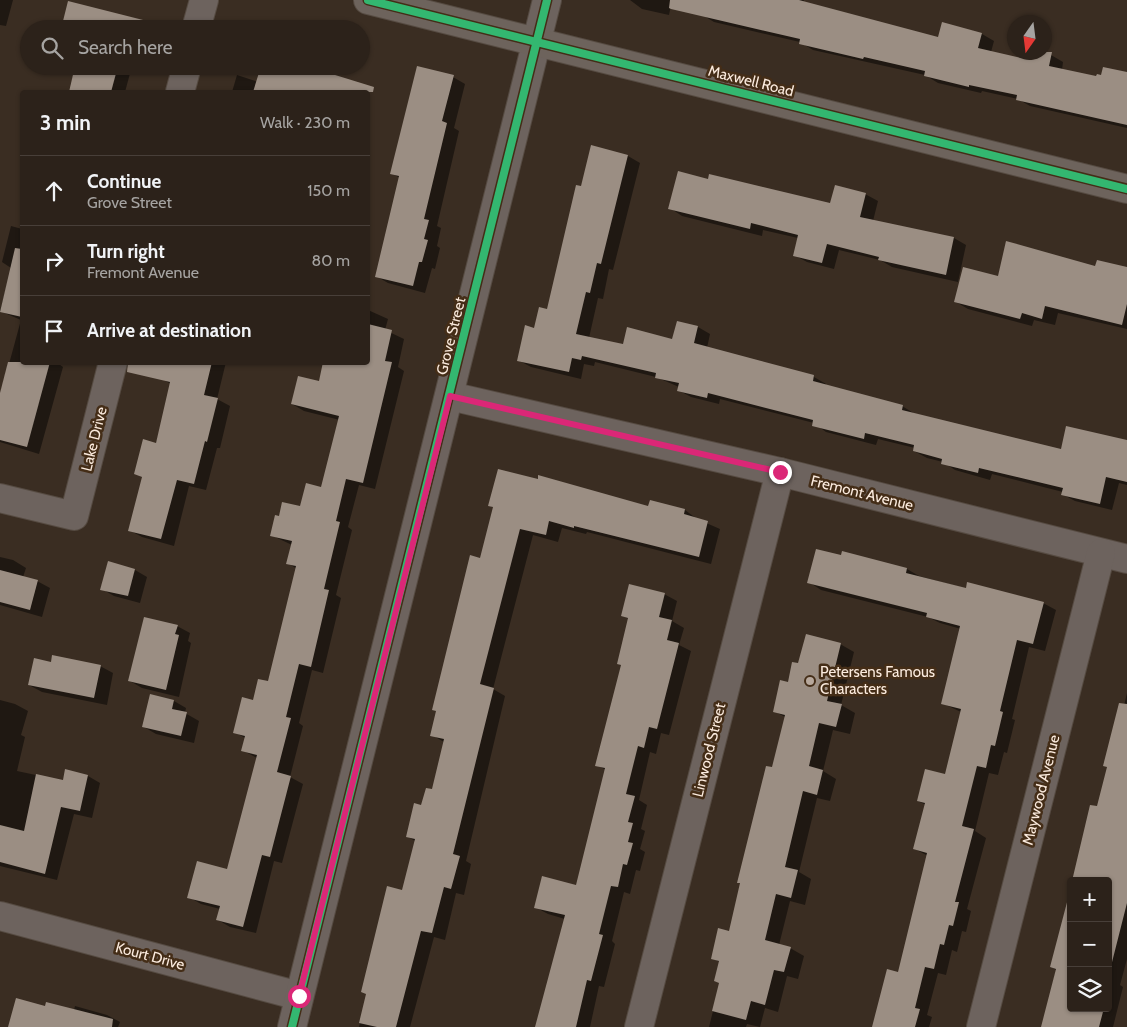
<!DOCTYPE html>
<meta charset="utf-8">
<style>
body{margin:0;font-family:Cabin,sans-serif;background:#382f27;color:#f1f3f6}
.controls{position:absolute;right:15px;bottom:15px;display:grid;overflow:hidden;border-radius:5px;box-shadow:0 1px 4px #0004}
.controls button{width:45px;height:45px;display:grid;place-items:center;padding:0;border:0;border-bottom:1px solid #483f39;background:#2c221a;color:#f1f3f6;font:25px sans-serif}
.compass{position:absolute;left:1007px;top:15px;width:45px;height:45px;border-radius:50%;background:#2c221a;box-shadow:0 1px 4px #0004;rotate:194deg}
.stop{position:absolute;width:15px;height:15px;margin:-11px;border:4px solid #db2777;border-radius:50%;background:#fff}
.stop.end{background:#db2777;border-color:#fff;box-shadow:0 1px 5px #0008}
.list{margin:0;padding:0;list-style:none}
h2{display:flex;justify-content:space-between;align-items:center;height:65px;margin:0;padding:0 20px;font-size:21px}
h2 small{font-size:16px;font-weight:400;color:#a6a4a2}
.list li{display:grid;grid-template-columns:32px 1fr auto;gap:15px;align-items:center;box-sizing:border-box;height:70px;padding:0 20px;border-top:1px solid #483f39}
.list b{display:block;font-size:19px;white-space:nowrap}
.list p{margin:0;font-size:16px;white-space:nowrap;color:#a6a4a2}
.list em{font-size:16px;font-style:normal;color:#a6a4a2}
.icon{flex:none;width:28px;height:28px;fill:none;stroke:currentColor;stroke-width:2;stroke-linecap:round;stroke-linejoin:round}
.map{position:relative;flex:none;width:1127px;height:1027px;overflow:hidden}
.search{position:absolute;background:#2c221a;box-shadow:0 1px 4px #0004;left:20px;top:20px;width:350px;height:55px;display:flex;align-items:center;gap:12px;box-sizing:border-box;padding:0 18px;border-radius:28px;color:#a6a4a2;font-size:19px}
.panel{position:absolute;background:#2c221a;box-shadow:0 1px 4px #0004;left:20px;top:90px;width:350px;height:275px;border-radius:5px}
.map>svg:first-child{display:block}
.shadow{fill:#0007}
.building{fill:#9b8e83}
.lines{fill:none;stroke-linecap:round;stroke-linejoin:round}
.minor-casing{stroke:#564b42;stroke-width:30}
.major-casing{stroke:#564b42;stroke-width:30}
.minor{stroke:#6d635e;stroke-width:28}
.major{stroke:#6d635c;stroke-width:28}
.cycleway-casing{stroke:#442d17;stroke-width:11}
.cycleway{stroke:#33b770;stroke-width:8}
.route{stroke:#db2777;stroke-width:6}
.poi-dot{fill:#b7a89c;stroke:#442d17;stroke-width:2}
.labels{text-anchor:middle;stroke-width:5;stroke-linejoin:round;paint-order:stroke}
.street-label{font-size:15px;fill:#fbebde;stroke:#442d17}
.poi-label{font-size:15px;fill:#fbebde;stroke:#442d17;text-anchor:start}
</style>
<div class="map">
<svg width="1127" height="1027" viewBox="0 0 1127 1027">
<rect width="100%" height="100%" fill="#3a2d22"/>
<!-- shadow -->
<g class="shadow">
<path d="M 0,0 L 13,0 L 6,26 L 0,25 Z"/>
<path d="M 630,0 L 672,0 L 669,15 L 642,9 Z"/>
<path d="M 678,0 L 804,0 L 803,2 L 939,38 L 982,34 L 994,41 L 991,52 L 1022,59 L 1051,55 L 1063,62 L 1062,70 L 1097,78 L 1127,74 L 1127,128 L 1030,106 L 1018,99 L 982,91 L 981,93 L 938,83 L 925,75 L 813,50 L 800,42 L 714,22 Z"/>
<path d="M 77,66 L 132,66 L 125,92 L 70,92 Z"/>
<path d="M 262,66 L 310,66 L 349,84 L 346,92 L 232,92 L 237,75 L 258,82 Z"/>
<path d="M 453,77 L 465,84 L 454,128 L 459,131 L 437,226 L 441,228 L 437,246 L 440,248 L 435,269 L 432,268 L 425,293 L 388,283 L 376,276 L 400,178 L 391,173 Z"/>
<path d="M 592,147 L 628,156 L 640,163 L 613,270 L 609,269 L 603,299 L 598,298 L 589,338 L 624,345 L 673,340 L 698,327 L 710,334 L 707,348 L 814,377 L 826,384 L 825,386 L 902,406 L 915,414 L 1061,451 L 1127,446 L 1127,485 L 1119,483 L 1112,510 L 1075,501 L 1062,494 L 1063,492 L 992,474 L 990,480 L 955,470 L 943,462 L 927,458 L 914,451 L 915,448 L 878,439 L 876,445 L 826,432 L 814,423 L 720,399 L 719,404 L 691,397 L 678,390 L 679,387 L 656,377 L 595,362 L 594,366 L 584,364 L 581,379 L 531,367 L 518,360 L 535,329 L 548,310 Z"/>
<path d="M 709,180 L 831,204 L 865,194 L 878,201 L 873,221 L 954,238 L 966,245 L 958,282 L 892,267 L 880,260 L 839,250 L 834,269 L 807,262 L 794,255 L 798,238 L 763,230 L 762,236 L 682,216 L 670,208 Z"/>
<path d="M 11,226 L 22,229 L 22,362 L 56,362 L 63,367 L 39,454 L 0,442 L 0,397 L 21,320 L 0,311 L 11,268 L 2,262 Z"/>
<path d="M 1096,267 L 1127,269 L 1127,329 L 1058,313 L 1055,325 L 1034,320 L 1032,326 L 968,309 L 956,302 L 999,277 Z"/>
<path d="M 368,310 L 388,319 L 385,330 L 404,339 L 398,367 L 404,371 L 375,489 L 359,485 L 348,527 L 352,530 L 336,595 L 341,598 L 323,673 L 312,670 L 299,723 L 303,726 L 290,777 L 303,784 L 282,863 L 274,861 L 256,933 L 230,927 L 218,920 L 220,909 L 201,904 L 189,897 L 228,870 L 257,758 L 242,750 L 245,738 L 235,732 L 254,702 L 269,683 L 297,569 L 288,563 L 292,545 L 271,535 L 280,517 L 301,508 L 322,489 L 340,420 L 304,411 L 292,404 L 320,383 L 368,362 Z"/>
<path d="M 166,362 L 226,362 L 217,399 L 230,406 L 220,448 L 217,448 L 206,490 L 189,486 L 174,546 L 142,537 L 129,530 L 143,478 L 135,473 L 156,444 L 171,384 L 162,379 Z"/>
<path d="M 650,502 L 685,510 L 697,519 L 720,529 L 711,564 L 587,532 L 586,534 L 562,528 L 558,542 L 533,535 L 493,689 L 505,696 L 466,861 L 471,864 L 464,895 L 456,893 L 445,940 L 434,937 L 410,1027 L 359,1027 L 367,994 L 403,891 L 415,841 L 407,836 L 433,791 L 444,742 L 432,735 L 481,560 L 494,508 L 490,505 L 649,507 Z"/>
<path d="M 0,557 L 13,560 L 26,568 L 23,577 L 37,581 L 50,588 L 42,617 L 0,605 Z"/>
<path d="M 108,563 L 135,570 L 147,577 L 140,603 L 114,596 L 102,589 Z"/>
<path d="M 907,569 L 919,576 L 967,589 L 1043,603 L 1056,610 L 1045,651 L 1029,647 L 1012,719 L 1015,720 L 1007,753 L 1004,752 L 998,775 L 989,773 L 975,831 L 986,838 L 967,909 L 971,911 L 966,932 L 962,931 L 957,952 L 952,950 L 946,975 L 938,973 L 927,1015 L 932,1017 L 929,1027 L 875,1027 L 899,974 L 928,856 L 915,849 L 926,805 L 918,801 L 946,775 L 961,712 L 942,703 L 961,629 L 940,623 L 928,617 L 821,590 L 809,582 Z"/>
<path d="M 664,594 L 677,601 L 672,621 L 684,628 L 679,645 L 691,651 L 669,735 L 661,733 L 656,754 L 650,752 L 639,800 L 647,805 L 641,829 L 645,831 L 640,849 L 645,852 L 640,871 L 636,870 L 630,894 L 624,892 L 612,941 L 615,944 L 604,987 L 599,986 L 590,1027 L 537,1027 L 565,919 L 548,914 L 535,907 L 577,886 L 606,770 L 597,765 L 622,666 L 618,663 L 629,619 L 623,616 Z"/>
<path d="M 177,626 L 190,633 L 188,641 L 191,643 L 179,697 L 142,688 L 130,681 Z"/>
<path d="M 840,644 L 854,652 L 841,705 L 855,713 L 850,734 L 833,730 L 823,771 L 836,779 L 830,801 L 817,798 L 799,872 L 811,879 L 805,905 L 790,901 L 779,945 L 790,948 L 804,956 L 798,979 L 787,976 L 778,1012 L 765,1008 L 760,1027 L 747,1024 L 746,1027 L 709,1027 L 720,983 L 715,981 L 720,962 L 712,958 L 730,933 L 741,884 L 738,882 L 773,769 L 785,717 L 774,711 L 799,665 Z"/>
<path d="M 52,663 L 100,666 L 113,673 L 107,705 L 42,692 L 29,685 Z"/>
<path d="M 1127,693 L 1127,959 L 1120,985 L 1123,987 L 1113,1027 L 1042,1027 L 1056,970 L 1052,967 L 1071,891 L 1071,1008 L 1108,1008 L 1108,881 L 1087,863 Z"/>
<path d="M 0,700 L 15,704 L 28,711 L 21,735 L 25,737 L 17,771 L 64,781 L 88,776 L 100,783 L 92,818 L 74,814 L 57,880 L 0,866 Z"/>
<path d="M 174,701 L 186,708 L 185,713 L 199,721 L 194,743 L 156,734 L 144,727 Z"/>
<path d="M 75,1006 L 107,1015 L 120,1022 L 118,1027 L 10,1027 L 46,1007 L 74,1010 Z"/>
</g>
<!-- building -->
<g class="building">
<path d="M 670,0 L 799,0 L 938,37 L 942,22 L 982,33 L 978,48 L 1021,58 L 1022,52 L 1052,52 L 1049,66 L 1096,76 L 1097,74 L 1101,75 L 1103,67 L 1127,72 L 1127,125 L 1016,100 L 1017,95 L 969,85 L 969,87 L 924,76 L 925,71 L 864,57 L 863,59 L 799,44 L 800,39 L 671,9 L 669,8 Z"/>
<path d="M 68,1 L 147,21 L 146,29 L 61,29 Z"/>
<path d="M 75,66 L 118,66 L 111,92 L 69,92 Z"/>
<path d="M 261,66 L 306,66 L 374,87 L 373,92 L 253,92 Z"/>
<path d="M 417,66 L 454,75 L 442,121 L 447,123 L 424,219 L 429,220 L 424,239 L 428,240 L 422,262 L 419,262 L 413,286 L 375,277 L 399,176 L 390,174 Z"/>
<path d="M 591,145 L 628,155 L 601,264 L 597,263 L 590,293 L 586,292 L 576,334 L 623,344 L 627,327 L 672,339 L 677,321 L 698,326 L 694,343 L 814,375 L 813,381 L 903,405 L 902,410 L 1061,449 L 1066,426 L 1127,440 L 1127,482 L 1106,477 L 1100,504 L 1061,495 L 1063,488 L 979,468 L 978,473 L 941,464 L 942,459 L 913,451 L 914,445 L 865,433 L 864,439 L 812,426 L 813,420 L 708,393 L 707,398 L 677,391 L 679,383 L 655,378 L 656,373 L 582,356 L 581,360 L 572,358 L 569,372 L 517,361 L 525,325 L 534,328 L 539,307 L 547,309 L 576,185 L 581,186 Z"/>
<path d="M 678,171 L 708,179 L 709,174 L 830,203 L 835,185 L 866,193 L 860,217 L 954,237 L 946,275 L 878,260 L 879,257 L 827,244 L 822,263 L 793,256 L 798,235 L 751,223 L 750,229 L 668,209 Z"/>
<path d="M 1006,241 L 1095,266 L 1097,260 L 1127,267 L 1127,304 L 1122,325 L 1045,306 L 1042,319 L 1022,313 L 1020,319 L 954,302 L 963,267 L 998,276 Z"/>
<path d="M 15,248 L 22,249 L 22,317 L 0,312 Z"/>
<path d="M 368,324 L 392,330 L 385,361 L 392,362 L 363,483 L 346,479 L 336,521 L 340,522 L 324,589 L 329,590 L 311,667 L 299,664 L 286,717 L 291,718 L 277,772 L 291,776 L 270,857 L 262,855 L 243,927 L 216,920 L 220,906 L 187,898 L 197,861 L 227,869 L 257,755 L 241,751 L 245,736 L 233,733 L 242,697 L 253,700 L 258,679 L 268,681 L 296,566 L 286,564 L 292,541 L 270,536 L 275,515 L 279,516 L 282,502 L 300,506 L 306,483 L 321,487 L 339,416 L 291,404 L 298,376 L 319,381 L 323,362 L 368,362 Z"/>
<path d="M 8,362 L 50,362 L 27,447 L 0,440 L 0,393 Z"/>
<path d="M 128,362 L 212,362 L 204,395 L 218,398 L 207,442 L 205,441 L 194,484 L 177,480 L 161,539 L 128,531 L 142,477 L 134,474 L 143,439 L 156,443 L 170,382 L 127,372 Z"/>
<path d="M 498,469 L 538,479 L 538,475 L 648,506 L 650,500 L 685,509 L 684,514 L 708,521 L 699,557 L 574,526 L 574,528 L 549,521 L 546,535 L 520,529 L 480,684 L 494,688 L 453,854 L 460,856 L 451,889 L 444,887 L 432,933 L 421,931 L 396,1027 L 377,1027 L 359,1023 L 366,994 L 361,992 L 387,886 L 402,890 L 415,839 L 406,837 L 414,803 L 421,805 L 426,788 L 432,789 L 444,739 L 430,736 L 436,711 L 432,710 L 470,555 L 480,558 L 493,507 L 488,506 Z"/>
<path d="M 816,549 L 841,555 L 842,551 L 907,568 L 906,573 L 966,588 L 967,582 L 1044,602 L 1033,644 L 1017,640 L 1000,711 L 1003,712 L 995,746 L 991,745 L 986,768 L 977,766 L 962,826 L 974,829 L 955,902 L 959,902 L 953,926 L 949,925 L 944,945 L 940,944 L 934,969 L 925,967 L 915,1008 L 920,1009 L 915,1027 L 872,1027 L 887,969 L 898,972 L 927,853 L 913,849 L 925,803 L 917,801 L 925,769 L 945,774 L 961,709 L 941,704 L 960,626 L 926,617 L 927,613 L 807,583 Z"/>
<path d="M 108,561 L 135,569 L 128,596 L 100,590 Z"/>
<path d="M 0,570 L 38,580 L 30,610 L 0,602 Z"/>
<path d="M 629,584 L 665,593 L 659,617 L 672,620 L 667,640 L 679,643 L 657,729 L 649,727 L 644,748 L 638,746 L 626,794 L 635,796 L 628,822 L 633,823 L 628,842 L 633,843 L 627,865 L 623,864 L 618,887 L 611,886 L 599,934 L 603,935 L 591,981 L 587,980 L 576,1027 L 535,1027 L 565,915 L 534,908 L 542,876 L 576,885 L 605,768 L 595,766 L 621,665 L 617,664 L 628,618 L 621,616 Z"/>
<path d="M 144,617 L 178,625 L 175,634 L 179,635 L 166,690 L 128,681 Z"/>
<path d="M 806,634 L 841,643 L 827,701 L 842,704 L 836,727 L 819,723 L 809,766 L 823,770 L 817,795 L 803,791 L 785,867 L 798,870 L 791,898 L 776,894 L 765,940 L 791,947 L 784,972 L 774,970 L 765,1005 L 751,1001 L 746,1020 L 712,1011 L 719,983 L 714,981 L 719,961 L 711,959 L 718,928 L 729,931 L 740,883 L 737,883 L 766,766 L 772,767 L 785,715 L 773,712 L 780,680 L 788,682 L 792,662 L 798,663 Z"/>
<path d="M 52,655 L 101,665 L 94,698 L 28,685 L 34,658 L 51,662 Z"/>
<path d="M 150,694 L 174,700 L 172,709 L 187,712 L 181,736 L 142,727 Z"/>
<path d="M 1119,703 L 1127,704 L 1127,903 L 1108,978 L 1111,978 L 1108,991 L 1108,881 L 1072,881 L 1090,805 L 1097,806 L 1107,767 L 1103,766 Z"/>
<path d="M 65,769 L 88,775 L 80,811 L 61,807 L 45,874 L 0,862 L 0,825 L 24,831 L 36,774 L 63,780 Z"/>
<path d="M 1071,887 L 1071,1008 L 1104,1008 L 1099,1027 L 1041,1027 L 1056,969 L 1050,967 Z"/>
<path d="M 16,998 L 45,1006 L 46,1002 L 113,1019 L 112,1027 L 8,1027 Z"/>
</g>
<g class="lines">
<defs>
<g id="minor">
<path d="M 196,29 L 204,0"/>
<path d="M 180,92 L 187,66"/>
<path d="M 450,396 L 780,472 L 1127,559"/>
<path d="M 0,498 L 74,516 L 113,362"/>
<path d="M 0,916 L 299,996"/>
<path d="M 292,1027 L 547,0"/>
<path d="M 639,1027 L 780,472"/>
<path d="M 981,1027 L 1101,553"/>
</g>
<path id="major" d="M 368,0 L 1127,189"/>
</defs>
<!-- minor casing -->
<use href="#minor" class="minor-casing"/>
<!-- major casing -->
<use href="#major" class="major-casing"/>
<!-- minor -->
<use href="#minor" class="minor"/>
<!-- major -->
<use href="#major" class="major"/>
<defs>
<g id="cycleway">
<path d="M 368,0 L 1127,189"/>
<path d="M 292,1027 L 547,0"/>
</g>
</defs>
<!-- cycleway casing -->
<use href="#cycleway" class="cycleway-casing"/>
<!-- cycleway -->
<use href="#cycleway" class="cycleway"/>
</g>
<g class="lines">
<!-- route -->
<path class="route" d="M 299,996 L 450,396 L 780,472"/>
</g>
<!-- markers -->
<circle class="poi-dot" cx="810" cy="681" r="5"/>
<g class="labels">
<!-- street labels -->
<g class="street-label">
<text transform="translate(751 81) rotate(14)" y="5">Maxwell Road</text>
<text transform="translate(451 336) rotate(-76)" y="5">Grove Street</text>
<text transform="translate(94 439) rotate(-76)" y="5">Lake Drive</text>
<text transform="translate(862 493) rotate(14)" y="5">Fremont Avenue</text>
<text transform="translate(709 750) rotate(-76)" y="5">Linwood Street</text>
<text transform="translate(1041 790) rotate(-76)" y="5">Maywood Avenue</text>
<text transform="translate(150 956) rotate(15)" y="5">Kourt Drive</text>
</g>
<!-- poi labels -->
<g class="poi-label">
<text x="820" y="677">Petersens Famous<tspan x="820" dy="17">Characters</tspan></text>
</g>
</g>
</svg>
<div class="controls">
<button>+</button>
<button>−</button>
<button><svg class="icon" aria-label="layers" viewBox="0 0 24 24"><path d="M12 4l9 5-9 5-9-5zM3 14l9 5 9-5"/></svg></button>
</div>
<svg class="compass" viewBox="-18 -18 36 36"><path d="M0-13l5 13h-10z" fill="#e53935"/><path d="M0 13l5-13h-10z" fill="#a6a4a2"/></svg>
<div class="stop" style="left:299px;top:996px"></div>
<div class="stop end" style="left:780px;top:472px"></div>
<div class="search"><svg class="icon" aria-label="search" viewBox="0 0 24 24"><circle cx="10" cy="10" r="6"/><path d="M15 15l6 6"/></svg>Search here</div>
<section class="panel">
<h2>3 min<small>Walk · 230 m</small></h2>
<ul class="list">
<li><svg class="icon" aria-label="ahead" viewBox="0 0 24 24"><path d="M12 20V5M6 11l6-6 6 6"/></svg><div><b>Continue</b><p>Grove Street</p></div><em>150 m</em></li>
<li><svg class="icon" aria-label="right" viewBox="0 0 24 24"><path d="M7 20v-9h11M14 6l5 5-5 5"/></svg><div><b>Turn right</b><p>Fremont Avenue</p></div><em>80 m</em></li>
<li><svg class="icon" aria-label="arrive" viewBox="0 0 24 24"><path d="M6 21V4h12l-3 4 3 4H6"/></svg><div><b>Arrive at destination</b></div></li>
</ul>
</section>
</div>
